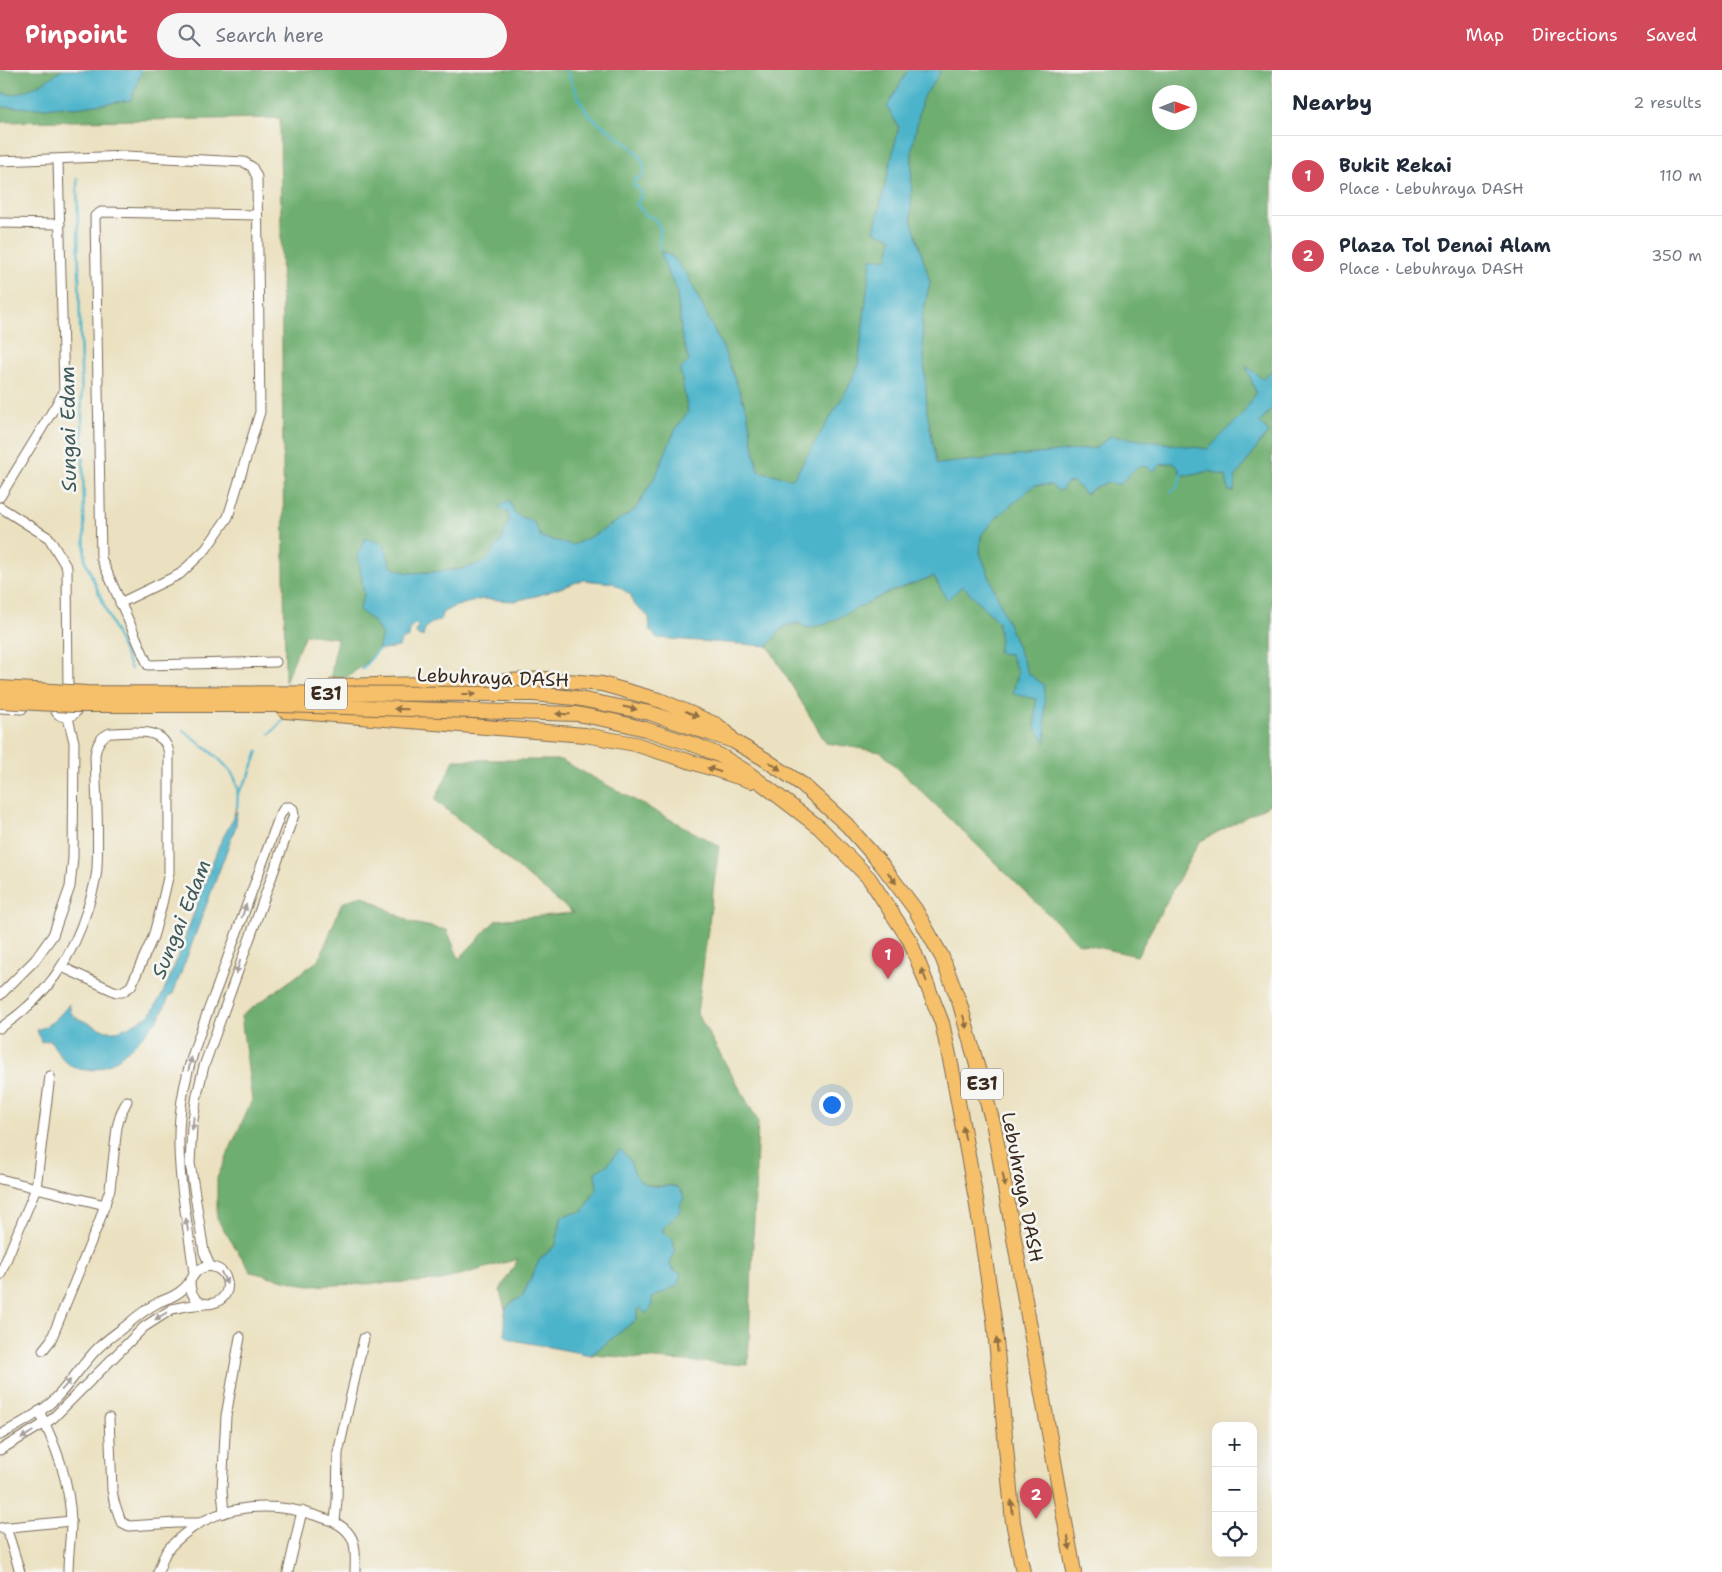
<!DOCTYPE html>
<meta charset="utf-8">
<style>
body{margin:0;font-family:"Shantell Sans",sans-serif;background:#f6f6f7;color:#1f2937}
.controls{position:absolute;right:15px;bottom:15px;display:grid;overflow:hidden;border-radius:10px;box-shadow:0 5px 20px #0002}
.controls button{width:45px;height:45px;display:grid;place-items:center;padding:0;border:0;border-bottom:1px solid #e0e1e3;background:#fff;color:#1f2937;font:25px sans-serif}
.compass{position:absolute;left:1152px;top:15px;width:45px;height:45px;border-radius:50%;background:#fff;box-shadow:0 5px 20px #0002;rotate:89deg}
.you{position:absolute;left:831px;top:1034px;width:18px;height:18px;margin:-12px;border:4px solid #fff;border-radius:50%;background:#1a73e8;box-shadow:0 0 0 8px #1a73e833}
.badge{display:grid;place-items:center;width:32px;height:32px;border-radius:50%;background:#d1495b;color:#fff;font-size:16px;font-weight:700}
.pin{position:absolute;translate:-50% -41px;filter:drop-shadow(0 1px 2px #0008)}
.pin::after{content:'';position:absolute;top:26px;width:18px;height:15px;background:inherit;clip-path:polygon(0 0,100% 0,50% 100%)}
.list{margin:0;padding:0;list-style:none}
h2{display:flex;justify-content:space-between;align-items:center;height:65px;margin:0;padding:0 20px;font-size:21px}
h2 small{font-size:16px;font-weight:400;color:#747a83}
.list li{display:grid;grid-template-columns:32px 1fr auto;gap:15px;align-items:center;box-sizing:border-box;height:80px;padding:0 20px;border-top:1px solid #e0e1e3}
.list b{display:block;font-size:19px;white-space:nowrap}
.list p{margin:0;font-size:16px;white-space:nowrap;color:#747a83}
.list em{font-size:16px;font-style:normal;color:#747a83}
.icon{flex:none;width:28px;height:28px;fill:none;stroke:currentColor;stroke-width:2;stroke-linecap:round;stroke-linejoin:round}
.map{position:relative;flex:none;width:1272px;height:1502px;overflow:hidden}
header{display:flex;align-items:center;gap:30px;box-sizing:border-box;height:70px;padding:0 25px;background:#d1495b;color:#fff}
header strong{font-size:24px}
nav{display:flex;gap:28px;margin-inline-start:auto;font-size:18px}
.search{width:350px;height:45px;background:#f6f6f7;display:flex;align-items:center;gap:12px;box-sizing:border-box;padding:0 18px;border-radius:28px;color:#747a83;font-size:19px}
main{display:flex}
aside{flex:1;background:#fff}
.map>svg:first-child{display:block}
.forest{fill:#6eae6f;stroke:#546c46;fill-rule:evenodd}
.water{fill:#4cb4ca;stroke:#446f74}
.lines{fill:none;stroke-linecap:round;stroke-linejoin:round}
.stream{stroke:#4cb4ca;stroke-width:2.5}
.minor-casing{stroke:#796a57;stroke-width:11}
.highway-casing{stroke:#796a57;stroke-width:16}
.minor{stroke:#fff;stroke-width:9}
.highway{stroke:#f6c06b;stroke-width:14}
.highway-bridge-casing{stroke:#796a57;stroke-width:16;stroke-linecap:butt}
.highway-bridge{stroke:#f6c06b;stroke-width:14}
.oneway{fill:#8f6e41}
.oneway2{fill:#a79f9a}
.labels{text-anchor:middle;stroke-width:5;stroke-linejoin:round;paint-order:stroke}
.shield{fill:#f6f6f2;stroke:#73675e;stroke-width:1}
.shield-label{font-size:18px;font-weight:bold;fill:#3b2a1e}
.street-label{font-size:19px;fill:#3b2a1e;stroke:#f6f6f2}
.water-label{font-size:20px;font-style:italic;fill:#415a5a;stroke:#f6f6f2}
</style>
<header>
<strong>Pinpoint</strong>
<div class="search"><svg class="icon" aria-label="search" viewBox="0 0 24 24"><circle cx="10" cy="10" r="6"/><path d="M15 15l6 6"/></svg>Search here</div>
<nav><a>Map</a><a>Directions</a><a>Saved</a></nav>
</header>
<main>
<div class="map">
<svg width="1272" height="1502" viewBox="0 0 1272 1502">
<rect width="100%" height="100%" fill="#f6f6f2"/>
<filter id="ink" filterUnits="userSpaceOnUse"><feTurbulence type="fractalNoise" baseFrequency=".02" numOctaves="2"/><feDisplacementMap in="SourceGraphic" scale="10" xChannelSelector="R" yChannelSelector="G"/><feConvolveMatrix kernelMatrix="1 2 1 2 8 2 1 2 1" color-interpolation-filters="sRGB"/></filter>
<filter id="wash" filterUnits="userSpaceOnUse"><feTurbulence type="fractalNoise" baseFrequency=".0096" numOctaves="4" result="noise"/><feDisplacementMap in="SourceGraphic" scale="20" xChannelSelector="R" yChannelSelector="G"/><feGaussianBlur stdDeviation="1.12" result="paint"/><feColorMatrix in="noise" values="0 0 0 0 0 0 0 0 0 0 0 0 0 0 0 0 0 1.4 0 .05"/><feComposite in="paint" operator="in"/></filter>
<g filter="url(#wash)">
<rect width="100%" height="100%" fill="#ebe1c0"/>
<!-- forest -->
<g class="forest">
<path d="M 0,0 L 62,0 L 39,15 L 14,25 L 0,23 Z"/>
<path d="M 142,0 L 908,0 L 887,37 L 899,57 L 874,161 L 892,168 L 889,188 L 871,190 L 858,297 L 848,318 L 793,409 L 758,401 L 747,341 L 723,278 L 687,205 L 673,187 L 661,181 L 666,199 L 676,219 L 680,247 L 681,264 L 689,291 L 680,300 L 688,342 L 675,360 L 656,405 L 635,440 L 594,466 L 573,475 L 541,467 L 534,452 L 515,444 L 509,430 L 509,450 L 502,469 L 487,491 L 462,499 L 433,502 L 408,503 L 391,497 L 361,509 L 364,525 L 359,540 L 374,552 L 382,565 L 378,580 L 361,597 L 345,608 L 331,607 L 337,568 L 305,564 L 285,612 L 280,48 L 0,52 L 0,37 L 44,38 L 62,36 L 75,38 L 131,30 Z"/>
<path d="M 939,0 L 1272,0 L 1272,300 L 1263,310 L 1247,297 L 1256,323 L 1242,345 L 1208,379 L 1111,366 L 1096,378 L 937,394 L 927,341 L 922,249 L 930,212 L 911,148 L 912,79 L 922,28 L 939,3 ZM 1160,22 L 1190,22 L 1190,52 L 1160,52 Z"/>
<path d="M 1272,338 L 1272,733 L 1199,772 L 1137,886 L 1078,873 L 881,682 L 826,673 L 768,576 L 783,557 L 797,553 L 808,558 L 887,523 L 934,506 L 947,529 L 963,516 L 998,552 L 1000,571 L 998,583 L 1010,584 L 1018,603 L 1013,623 L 1036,629 L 1035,657 L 1044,616 L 1028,603 L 980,483 L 981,465 L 997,447 L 1035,415 L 1051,415 L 1062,420 L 1066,413 L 1074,412 L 1085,424 L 1096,417 L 1108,412 L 1119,415 L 1138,396 L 1148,397 L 1173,393 L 1178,397 L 1181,405 L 1193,405 L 1209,401 L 1226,406 L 1229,421 L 1235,408 L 1268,362 L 1260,353 Z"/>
<path d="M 454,690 L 561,690 L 719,776 L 697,943 L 758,1051 L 748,1295 L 591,1285 L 637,1249 L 637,1241 L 640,1237 L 646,1243 L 652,1228 L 680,1203 L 674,1201 L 670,1194 L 675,1181 L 673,1169 L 663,1162 L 663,1157 L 681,1140 L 675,1116 C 660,1116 638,1118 631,1100 C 627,1089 628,1089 620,1079 L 607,1095 L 595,1102 L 597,1118 L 584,1141 L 562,1146 L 556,1175 L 540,1189 L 522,1227 L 511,1232 L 505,1240 L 500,1220 L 518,1189 L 438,1211 L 309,1216 L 251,1202 L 217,1149 L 217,1108 L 252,1030 L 241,946 L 319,890 L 342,833 L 362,825 L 412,853 L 447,860 L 459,889 L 496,850 L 573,843 L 435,730 Z"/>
</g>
<!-- water -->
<g class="water">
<path d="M 62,0 L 142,0 L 131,30 L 75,38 L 62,36 L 44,38 L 0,37 L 0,23 L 14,25 L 39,15 Z"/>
<path d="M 908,0 L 939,0 L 940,3 L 922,29 L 912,79 L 911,148 L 930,212 L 922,249 L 927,341 L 937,394 L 1096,378 L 1111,366 L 1208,379 L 1242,345 L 1256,323 L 1246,296 L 1263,309 L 1272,300 L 1272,338 L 1260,353 L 1268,362 L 1235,408 L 1234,421 L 1229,421 L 1226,406 L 1209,401 L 1193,405 L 1181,405 L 1178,397 L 1173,393 L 1162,394 L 1153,402 L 1148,397 L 1138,396 L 1119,415 L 1108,412 L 1096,417 L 1085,424 L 1074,412 L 1066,413 L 1062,420 L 1058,421 L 1051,415 L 1035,415 L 997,447 L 981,465 L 980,483 L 1028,603 L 1044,615 L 1046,673 L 1035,657 L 1036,629 L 1013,624 L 1018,603 L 1010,584 L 998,583 L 1000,571 L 998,552 L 963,516 L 947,530 L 934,506 L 887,523 L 826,554 L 808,558 L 797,553 L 783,557 L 768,576 L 657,568 L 650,561 L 649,547 L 633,534 L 631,525 L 613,513 L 583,510 L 540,525 L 515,531 L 482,529 L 453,537 L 442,543 L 441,550 C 430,553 425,555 423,567 L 418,565 L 416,562 L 418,556 L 415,553 L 410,559 L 409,567 L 401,570 L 399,577 L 378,580 L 382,565 L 374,552 L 359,540 L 364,525 L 358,485 L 365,468 L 384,474 L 391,497 L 408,503 L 433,502 L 462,499 L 486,491 L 502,469 L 509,450 L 508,443 L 499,437 L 509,430 L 515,444 L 534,452 L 541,467 L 573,475 L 594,465 L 635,440 L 656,405 L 675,360 L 688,342 L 680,300 L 689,291 L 681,264 L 680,247 L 676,219 L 666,199 L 660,180 L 664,183 L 673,187 L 687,205 L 723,278 L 747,341 L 758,401 L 793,409 L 848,318 L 858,297 L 871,189 L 888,188 L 892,168 L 874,161 L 899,57 L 887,37 Z"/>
<path d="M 237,736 L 236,756 L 173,924 L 170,925 C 166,932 163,942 158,949 C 140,969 107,1010 76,998 C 63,993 57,981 50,970 L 41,972 L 37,960 C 51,955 60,946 69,934 L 71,942 L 75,947 L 106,961 L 117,961 L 128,957 L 150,945 L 162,925 L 176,892 L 219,775 L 231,753 Z"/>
<path d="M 620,1079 C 623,1083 628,1087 630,1091 C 635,1105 635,1111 652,1116 C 666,1119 679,1109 684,1128 L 680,1135 L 681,1140 L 663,1158 L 663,1162 L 673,1169 L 675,1181 L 670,1194 L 674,1201 L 681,1203 L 678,1215 L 652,1228 L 652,1237 L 646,1244 L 640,1237 L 637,1241 L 637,1249 L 591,1285 L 513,1270 L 505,1265 C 504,1245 501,1236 522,1227 L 540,1189 L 556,1175 L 562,1146 L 584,1141 L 597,1118 L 595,1102 L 607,1095 Z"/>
</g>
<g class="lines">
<!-- stream -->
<g class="stream">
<path d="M 566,0 C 573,13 578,30 587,42 C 598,58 657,83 642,107 L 635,109 L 634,115 L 642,122 L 637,134 L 644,144 L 655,149 L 661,160 L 659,170 L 660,180"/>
<path d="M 77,108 L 85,490 L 131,599"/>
<path d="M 1171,422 L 1178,416 L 1181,405"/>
<path d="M 362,599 L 378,580"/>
<path d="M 183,660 C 198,673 227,691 235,709 C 239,718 238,728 237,737"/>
<path d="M 270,664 L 283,650"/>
<path d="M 238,723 L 249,706 L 258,681"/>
</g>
</g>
</g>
<g filter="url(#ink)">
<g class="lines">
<defs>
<g id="minor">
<path d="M 0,91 L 126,86 L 244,92 L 252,97 L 257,107 L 260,342 L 228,447 L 206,479 L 180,504 L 120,533"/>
<path d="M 257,145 L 101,142 L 95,146 L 101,488 L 148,595 L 276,592"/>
<path d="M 0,153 L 60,154"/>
<path d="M 0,427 L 64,322 L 58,90"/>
<path d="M 0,437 L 49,468 L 67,498 L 68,623"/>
<circle cx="66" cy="635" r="12"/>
<path d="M 0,638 L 22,639"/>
<path d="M 0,925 L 35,890 L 53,865 L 70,817 L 73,788 L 74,672 L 68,648"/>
<path d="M 0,958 C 46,928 72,889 88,837 C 92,824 97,809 97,796 C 99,759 96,721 95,685 C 97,674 100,667 110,663 C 132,663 164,655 169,683 L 169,803 L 161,838 L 153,867 L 131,916 L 122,922 L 116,922 L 62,897"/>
<path d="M 0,1109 L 105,1135"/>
<path d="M 194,1204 C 188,1151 175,1099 180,1046 C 184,1000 202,957 218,915 C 238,858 259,802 280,745 L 285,737 L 290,737 L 293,739 L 294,745 L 291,753 L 204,996 L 197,1025 L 192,1056 L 190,1093 L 204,1182 L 210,1196"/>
<path d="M 0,1205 L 36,1118 L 50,1006"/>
<path d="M 43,1280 L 51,1270 L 99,1152 L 110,1119 L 117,1057 L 121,1043 L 127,1031"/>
<path d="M 39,1341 C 56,1376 70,1412 71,1452 C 71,1468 68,1485 68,1502"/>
<path d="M 109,1348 L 112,1420 L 114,1431 L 121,1452 L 129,1456 L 176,1453 L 198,1453"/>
<path d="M 0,1365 C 18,1355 39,1344 54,1330 C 70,1314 82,1294 98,1278 C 107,1269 118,1262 128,1254 C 137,1246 148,1238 159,1232 C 167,1229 176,1226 182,1220 C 192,1213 192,1200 205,1197 C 214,1195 223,1200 226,1208 C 236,1235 191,1247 190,1213"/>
<path d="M 0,1380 L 52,1349 L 144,1257 L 172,1239 L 186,1236 L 205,1234"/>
<path d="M 224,1443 L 222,1420 L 226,1346 L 240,1267"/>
<path d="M 335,1452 L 337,1431 L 338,1383 L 364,1268"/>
<path d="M 6,1457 L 20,1502"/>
<path d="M 0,1458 L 71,1451"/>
<path d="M 158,1502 C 161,1496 162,1490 165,1484 C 169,1476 177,1470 183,1465 C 219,1434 270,1431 314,1445 C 327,1449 342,1453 350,1465 C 357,1475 355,1490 355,1502"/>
<path d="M 288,1502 L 302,1441"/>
</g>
<g id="highway">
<path d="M 334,616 L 469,613 L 545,609 L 602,614 L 662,631 L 717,655 L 726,662 L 732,669"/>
<path d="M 285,641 L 585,665 L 635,674 L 751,711"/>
<path d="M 650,643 L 733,671 L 763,688 L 803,715 L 847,755 L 882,795 L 915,839 L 942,887 L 960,934 L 994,1057 L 1074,1502"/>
<path d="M 645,659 L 698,676 L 721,686 L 747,702 L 820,758 L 869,808 L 910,871 L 942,953 L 952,999 L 976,1129 L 994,1249 L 1013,1452 L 1023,1502"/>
</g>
</defs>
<!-- minor casing -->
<use href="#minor" class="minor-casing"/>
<!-- highway casing -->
<use href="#highway" class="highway-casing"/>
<!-- minor -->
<use href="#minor" class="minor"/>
<!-- highway -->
<use href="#highway" class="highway"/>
<defs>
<g id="highway-bridge">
<path d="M 0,618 L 87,623 L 534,624 L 575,628 L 650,643"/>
<path d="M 0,631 L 73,635 L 280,635 L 577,644 L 613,651 L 645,659"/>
</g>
</defs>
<!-- highway-bridge casing -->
<use href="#highway-bridge" class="highway-bridge-casing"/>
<!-- highway-bridge -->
<use href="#highway-bridge" class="highway-bridge"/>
</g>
<!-- one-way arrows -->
<defs><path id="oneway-solid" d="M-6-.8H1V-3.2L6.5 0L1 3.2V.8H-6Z" transform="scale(1.25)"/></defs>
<g class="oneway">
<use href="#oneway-solid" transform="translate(469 624)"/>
<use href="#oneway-solid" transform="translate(630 638) rotate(12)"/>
<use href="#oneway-solid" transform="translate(401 639) rotate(-178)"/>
<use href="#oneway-solid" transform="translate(563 644) rotate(-178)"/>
<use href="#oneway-solid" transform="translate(692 644) rotate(24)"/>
<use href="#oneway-solid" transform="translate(775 696) rotate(35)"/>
<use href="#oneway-solid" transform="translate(714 700) rotate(-162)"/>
<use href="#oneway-solid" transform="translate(892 808) rotate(53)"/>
<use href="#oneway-solid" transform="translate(924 905) rotate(-112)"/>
<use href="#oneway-solid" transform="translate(965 952) rotate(74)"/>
<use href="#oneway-solid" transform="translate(964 1063) rotate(-100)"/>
<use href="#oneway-solid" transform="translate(1004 1110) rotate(79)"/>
<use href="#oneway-solid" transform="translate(997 1275) rotate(-95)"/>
<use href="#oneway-solid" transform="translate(1012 1437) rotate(-95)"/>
<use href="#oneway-solid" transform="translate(1069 1473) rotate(80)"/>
</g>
<g class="oneway2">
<use href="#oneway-solid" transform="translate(244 841) rotate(-70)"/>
<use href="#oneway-solid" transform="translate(238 897) rotate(109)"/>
<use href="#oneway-solid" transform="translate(190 994) rotate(-77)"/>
<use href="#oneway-solid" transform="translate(193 1053) rotate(96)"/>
<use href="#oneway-solid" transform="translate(187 1155) rotate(-99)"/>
<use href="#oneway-solid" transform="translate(224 1208) rotate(64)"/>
<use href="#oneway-solid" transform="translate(161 1246) rotate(149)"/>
<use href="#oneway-solid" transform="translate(66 1315) rotate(-49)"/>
<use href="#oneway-solid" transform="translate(27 1365) rotate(148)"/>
</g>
</g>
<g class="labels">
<!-- shield labels -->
<g class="shield">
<rect x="305" y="608.5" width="42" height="31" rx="4"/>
<rect x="961" y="998.5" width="42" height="31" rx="4"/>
</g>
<g class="shield-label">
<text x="326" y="630">E31</text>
<text x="982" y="1020">E31</text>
</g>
<!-- street labels -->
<g class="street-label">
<text transform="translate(493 607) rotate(2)" y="7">Lebuhraya DASH</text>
<text transform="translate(1023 1117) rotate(79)" y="7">Lebuhraya DASH</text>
</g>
<!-- water labels -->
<g class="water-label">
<text transform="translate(68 359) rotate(-91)" y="7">Sungai Edam</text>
<text transform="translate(181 849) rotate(-68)" y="7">Sungai Edam</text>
</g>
</g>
</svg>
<div class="controls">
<button>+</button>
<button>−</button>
<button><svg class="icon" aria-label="locate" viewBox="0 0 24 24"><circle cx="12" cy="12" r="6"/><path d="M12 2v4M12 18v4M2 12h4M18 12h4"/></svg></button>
</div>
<svg class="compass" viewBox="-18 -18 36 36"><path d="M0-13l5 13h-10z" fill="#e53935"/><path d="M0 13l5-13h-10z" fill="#747a83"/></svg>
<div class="you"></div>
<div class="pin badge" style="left:888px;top:909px">1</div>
<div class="pin badge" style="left:1036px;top:1449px">2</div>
</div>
<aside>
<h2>Nearby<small>2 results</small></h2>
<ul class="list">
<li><span class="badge">1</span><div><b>Bukit Rekai</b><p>Place · Lebuhraya DASH</p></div><em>110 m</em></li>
<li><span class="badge">2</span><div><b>Plaza Tol Denai Alam</b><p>Place · Lebuhraya DASH</p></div><em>350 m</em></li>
</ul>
</aside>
</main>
